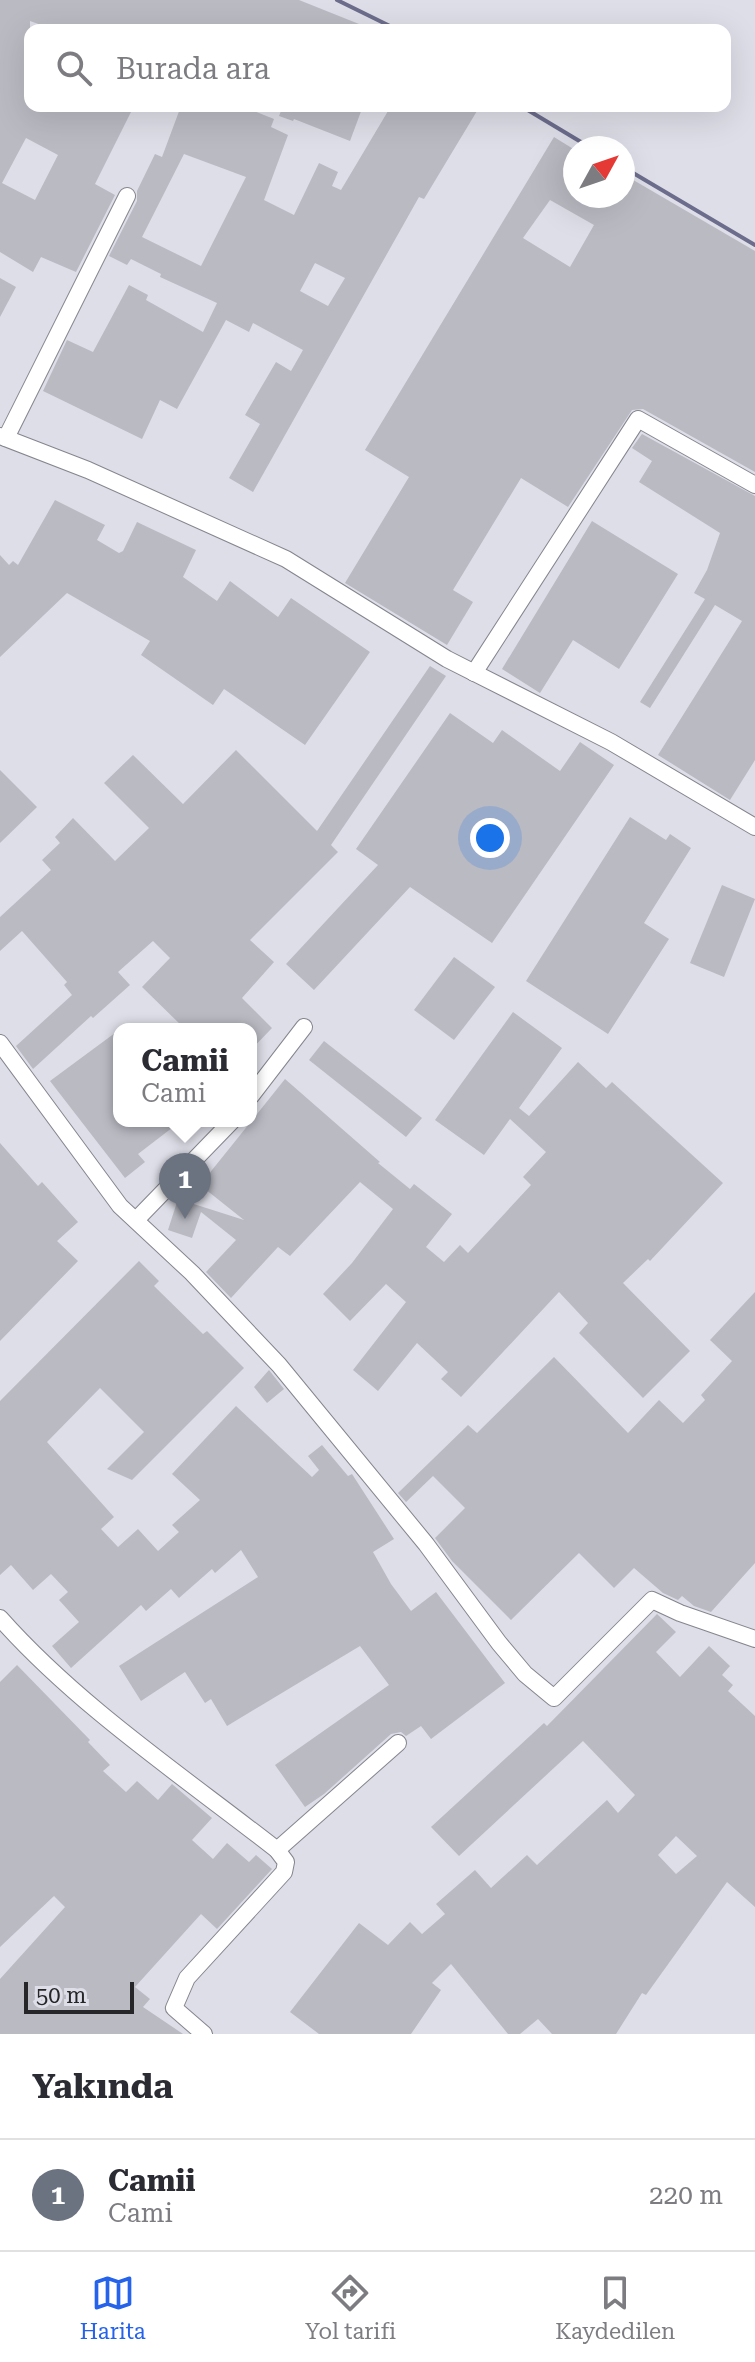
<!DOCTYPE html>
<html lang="tr">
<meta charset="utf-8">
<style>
body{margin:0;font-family:"Roboto Serif",serif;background:#f2f2f3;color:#2b2b33}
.compass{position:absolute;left:563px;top:136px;width:72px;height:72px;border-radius:50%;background:#fff;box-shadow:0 8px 32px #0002;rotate:50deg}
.scale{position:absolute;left:24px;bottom:20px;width:110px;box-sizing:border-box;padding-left:8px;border:4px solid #262629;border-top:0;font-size:22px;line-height:28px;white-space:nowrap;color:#262629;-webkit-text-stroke:6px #dedee8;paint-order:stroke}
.you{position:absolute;left:490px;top:838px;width:28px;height:28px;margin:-20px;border:6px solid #fff;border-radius:50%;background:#1a73e8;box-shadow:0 0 0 12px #1a73e833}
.badge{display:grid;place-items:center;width:52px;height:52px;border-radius:50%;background:#2563eb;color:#fff;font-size:26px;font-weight:700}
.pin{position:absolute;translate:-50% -66px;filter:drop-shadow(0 2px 4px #0008)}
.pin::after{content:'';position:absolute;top:42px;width:28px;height:24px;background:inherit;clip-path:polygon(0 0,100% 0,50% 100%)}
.popup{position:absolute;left:113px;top:1023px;width:144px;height:104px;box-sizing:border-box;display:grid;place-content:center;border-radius:16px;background:#fff;filter:drop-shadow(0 2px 6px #0005);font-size:26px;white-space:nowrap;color:#7c7c81}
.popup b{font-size:30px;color:#2b2b33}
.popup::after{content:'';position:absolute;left:50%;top:100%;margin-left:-16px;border:16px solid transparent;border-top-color:#fff}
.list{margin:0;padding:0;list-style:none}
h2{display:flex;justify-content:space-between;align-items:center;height:104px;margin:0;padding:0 32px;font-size:34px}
h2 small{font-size:26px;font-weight:400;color:#7c7c81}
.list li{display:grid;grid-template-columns:52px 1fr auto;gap:24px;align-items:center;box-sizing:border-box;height:112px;padding:0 32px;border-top:2px solid #e1e1e2}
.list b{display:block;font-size:30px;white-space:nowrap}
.list p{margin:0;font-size:26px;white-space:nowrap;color:#7c7c81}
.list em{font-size:26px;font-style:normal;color:#7c7c81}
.icon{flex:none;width:44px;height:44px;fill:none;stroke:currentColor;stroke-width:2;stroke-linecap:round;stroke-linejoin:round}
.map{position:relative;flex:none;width:755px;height:2034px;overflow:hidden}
.search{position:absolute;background:#fff;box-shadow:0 8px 32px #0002;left:24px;right:24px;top:24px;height:88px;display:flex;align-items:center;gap:20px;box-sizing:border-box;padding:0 28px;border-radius:16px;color:#7c7c81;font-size:30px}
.sheet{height:216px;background:#fff}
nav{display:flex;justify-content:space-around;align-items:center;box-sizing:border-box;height:112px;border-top:2px solid #e1e1e2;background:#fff;font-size:22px;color:#7c7c81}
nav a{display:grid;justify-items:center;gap:4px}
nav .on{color:#2563eb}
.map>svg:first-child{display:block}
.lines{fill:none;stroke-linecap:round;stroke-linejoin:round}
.stream{stroke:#6c6c8c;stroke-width:4}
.building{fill:#babac3;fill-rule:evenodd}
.minor-casing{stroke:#85858e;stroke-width:18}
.minor{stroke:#fff;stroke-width:16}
</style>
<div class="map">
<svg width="755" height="2034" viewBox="0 0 755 2034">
<rect width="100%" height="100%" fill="#dedee8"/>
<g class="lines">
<!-- stream -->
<g class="stream">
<path d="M 337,0 L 398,30"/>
<path d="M 521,106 L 591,148"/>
<path d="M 623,167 L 755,245"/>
</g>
</g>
<!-- building -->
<g class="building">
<path d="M 0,0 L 299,0 L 374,30 L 55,30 L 30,21 L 30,106 L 134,106 L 95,184 L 115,195 L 76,272 L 41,257 L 33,272 L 0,252 ZM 26,138 L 58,155 L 35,200 L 2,183 Z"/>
<path d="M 181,106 L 256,106 L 254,111 L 274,119 L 271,127 L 288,135 L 264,200 L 294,215 L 319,163 L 338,172 L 332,186 L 341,190 L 391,106 L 480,106 L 424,199 L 419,197 L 253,492 L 229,478 L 260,424 L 245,415 L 276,362 L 291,371 L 303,350 L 253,323 L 249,332 L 226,320 L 177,409 L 160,400 L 142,439 L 43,391 L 67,340 L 93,352 L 129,285 L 148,295 L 146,300 L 203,332 L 217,303 L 160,277 L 161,274 L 131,259 L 127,265 L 109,256 L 137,201 L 137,191 L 155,154 L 162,157 ZM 184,154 L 246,177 L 201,266 L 142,237 ZM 315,263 L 345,278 L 328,306 L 300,291 Z"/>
<path d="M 283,106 L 363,106 L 350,141 L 294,119 L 293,121 L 279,116 Z"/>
<path d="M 554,137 L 575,150 L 575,196 L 623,196 L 623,174 L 755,251 L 755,472 L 643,409 L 632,410 L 568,507 L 521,478 L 453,590 L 473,602 L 447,645 L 345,583 L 409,477 L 365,450 ZM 550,200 L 594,225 L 570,267 L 523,238 Z"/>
<path d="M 0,278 L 16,287 L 0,317 Z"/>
<path d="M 642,434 L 755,496 L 755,760 L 730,800 L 658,755 L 742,621 L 715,605 L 650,708 L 640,702 L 705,599 L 694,593 L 707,570 L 720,533 L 639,482 L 652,461 L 632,448 Z"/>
<path d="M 55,500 L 105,525 L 97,540 L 119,553 L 123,551 L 137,522 L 196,550 L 183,577 L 217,601 L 230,581 L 278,617 L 291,598 L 370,652 L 305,745 L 224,689 L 213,705 L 141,655 L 150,641 L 67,593 L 0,657 L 0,555 L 9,565 L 13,561 L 18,565 Z"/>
<path d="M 592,521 L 678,574 L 619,669 L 573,640 L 540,693 L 502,669 Z"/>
<path d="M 430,666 L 446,676 L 331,845 L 338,852 L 250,940 L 274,962 L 242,998 L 272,1028 L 251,1050 L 251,1029 L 185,1029 L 142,987 L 170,958 L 153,941 L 118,972 L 130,985 L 93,1018 L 91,1016 L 33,1069 L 16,1046 L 72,995 L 64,985 L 67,982 L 22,931 L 0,951 L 0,917 L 51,870 L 42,860 L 60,843 L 55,837 L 73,818 L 115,861 L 149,828 L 104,783 L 133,755 L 183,804 L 236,750 L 317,831 Z"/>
<path d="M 450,713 L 493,743 L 502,730 L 560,771 L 580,742 L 614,765 L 492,943 L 410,887 L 314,990 L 286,964 L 378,865 L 356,849 Z"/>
<path d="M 0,770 L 37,807 L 0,843 Z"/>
<path d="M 630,817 L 666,840 L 670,834 L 691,848 L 644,923 L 669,939 L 608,1034 L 526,981 Z"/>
<path d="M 722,885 L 755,899 L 724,977 L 690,963 Z"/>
<path d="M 454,957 L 495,987 L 454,1040 L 414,1010 Z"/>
<path d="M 513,1012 L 562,1048 L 519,1108 L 529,1116 L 578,1062 L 606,1088 L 612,1082 L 723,1183 L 650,1261 L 648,1259 L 623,1283 L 690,1351 L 643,1398 L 579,1333 L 588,1323 L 559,1292 L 461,1397 L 441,1379 L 448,1372 L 417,1343 L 378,1391 L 353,1370 L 406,1302 L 386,1284 L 350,1321 L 323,1294 L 352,1263 L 393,1209 L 360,1182 L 290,1256 L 278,1247 L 231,1298 L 206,1272 L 236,1240 L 201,1212 L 192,1238 L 168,1230 L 178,1199 L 244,1220 L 200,1185 L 285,1079 L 380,1162 L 378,1163 L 410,1189 L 414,1184 L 452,1214 L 426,1247 L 444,1262 L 460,1245 L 468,1253 L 531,1185 L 523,1177 L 546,1152 L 510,1119 L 484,1155 L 435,1120 Z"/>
<path d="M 119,1030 L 119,1121 L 181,1121 L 138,1154 L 145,1162 L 125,1178 L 50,1081 Z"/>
<path d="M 324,1041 L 422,1118 L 406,1137 L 309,1060 Z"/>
<path d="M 0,1143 L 38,1186 L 42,1182 L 78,1222 L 57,1241 L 78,1261 L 0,1341 Z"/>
<path d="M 139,1261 L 159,1281 L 154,1286 L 203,1334 L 207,1331 L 244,1368 L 132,1480 L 107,1469 L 144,1432 L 100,1388 L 47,1442 L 114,1517 L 101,1529 L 118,1547 L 138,1529 L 158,1551 L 179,1532 L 172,1525 L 200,1500 L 172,1474 L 236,1406 L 312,1477 L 319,1470 L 308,1456 L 322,1445 L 348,1476 L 352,1474 L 394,1539 L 373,1552 L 391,1584 L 411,1611 L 436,1592 L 505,1683 L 431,1739 L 421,1726 L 406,1736 L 401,1732 L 391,1734 L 324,1794 L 305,1807 L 275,1765 L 389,1685 L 360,1646 L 227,1726 L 211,1699 L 205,1703 L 185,1672 L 141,1701 L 119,1666 L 258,1577 L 241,1550 L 215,1573 L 212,1569 L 179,1598 L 171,1589 L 146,1611 L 141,1605 L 71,1668 L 52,1646 L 79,1622 L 59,1600 L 68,1592 L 51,1574 L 33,1590 L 11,1565 L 0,1575 L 0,1401 Z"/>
<path d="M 755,1292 L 755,1563 L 711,1612 L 694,1606 L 682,1596 L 678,1600 L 663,1593 L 634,1568 L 614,1588 L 579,1553 L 511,1620 L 452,1561 L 435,1538 L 465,1508 L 433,1476 L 406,1502 L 398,1493 L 468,1425 L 477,1433 L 554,1357 L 628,1433 L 659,1400 L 683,1423 L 705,1400 L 701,1395 L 732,1361 L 710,1340 Z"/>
<path d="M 269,1370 L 284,1389 L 267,1403 L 254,1387 Z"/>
<path d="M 657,1614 L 676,1632 L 656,1652 L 680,1677 L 709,1646 L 730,1666 L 722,1675 L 733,1685 L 728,1691 L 755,1716 L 755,1907 L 727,1882 L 646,1995 L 642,1993 L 616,2034 L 552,2034 L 538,2019 L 520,2034 L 508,2034 L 451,1964 L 432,1983 L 441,1990 L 411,2034 L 319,2034 L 290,2012 L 359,1923 L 388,1945 L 410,1922 L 422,1934 L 445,1914 L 436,1904 L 475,1870 L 491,1888 L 527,1855 L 537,1865 L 607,1800 L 618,1813 L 635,1795 L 583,1741 L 459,1856 L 431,1827 L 544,1723 L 547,1726 ZM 676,1836 L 697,1856 L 676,1874 L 658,1855 Z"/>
<path d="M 17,1665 L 90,1740 L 88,1742 L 110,1765 L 103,1771 L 126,1792 L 137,1781 L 158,1800 L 172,1784 L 212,1818 L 192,1840 L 213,1859 L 227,1843 L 249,1862 L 256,1855 L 272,1869 L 217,1929 L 201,1914 L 135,1987 L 150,1999 L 143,2007 L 183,2034 L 0,2034 L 0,1979 L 65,1907 L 54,1896 L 0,1947 L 0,1682 Z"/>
</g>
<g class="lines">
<defs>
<g id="minor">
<path d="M 0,436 L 88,470 L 286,559 L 447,659 L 611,742 L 755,827"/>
<path d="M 6,438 L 127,196"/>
<path d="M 474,673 L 638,419 L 755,485"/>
<path d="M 0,1043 L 120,1206 L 192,1273 L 279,1365 L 426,1544 L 499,1643 L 525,1674 L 554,1698 L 652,1600 L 680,1613 L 755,1639"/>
<path d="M 251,1096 L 304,1027"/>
<path d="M 136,1220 L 232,1121"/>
<path d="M 0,1618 C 78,1706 184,1777 277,1850 L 286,1862 L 284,1872 L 187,1978 L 174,2008 L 204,2034"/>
<path d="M 277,1850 L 398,1743"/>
</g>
</defs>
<!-- minor casing -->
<use href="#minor" class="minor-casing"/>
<!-- minor -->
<use href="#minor" class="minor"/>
</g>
</svg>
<svg class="compass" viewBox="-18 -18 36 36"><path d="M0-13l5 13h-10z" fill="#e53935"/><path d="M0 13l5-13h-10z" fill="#7c7c81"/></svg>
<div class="scale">50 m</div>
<div class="you"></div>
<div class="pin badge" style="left:185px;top:1219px;background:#6b7280">1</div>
<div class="popup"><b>Camii</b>Cami</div>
<div class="search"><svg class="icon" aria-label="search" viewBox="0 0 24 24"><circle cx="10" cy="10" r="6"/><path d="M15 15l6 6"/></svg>Burada ara</div>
</div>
<section class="sheet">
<h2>Yakında<small></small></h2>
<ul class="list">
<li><span class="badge" style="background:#6b7280">1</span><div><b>Camii</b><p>Cami</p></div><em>220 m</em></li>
</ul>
</section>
<nav>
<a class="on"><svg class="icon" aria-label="map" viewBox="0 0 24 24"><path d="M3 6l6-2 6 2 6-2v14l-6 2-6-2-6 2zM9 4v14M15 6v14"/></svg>Harita</a>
<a><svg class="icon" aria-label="directions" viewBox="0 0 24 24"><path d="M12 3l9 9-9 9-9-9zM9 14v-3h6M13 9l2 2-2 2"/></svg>Yol tarifi</a>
<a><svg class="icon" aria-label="saved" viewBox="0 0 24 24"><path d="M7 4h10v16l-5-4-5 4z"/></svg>Kaydedilen</a>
</nav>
